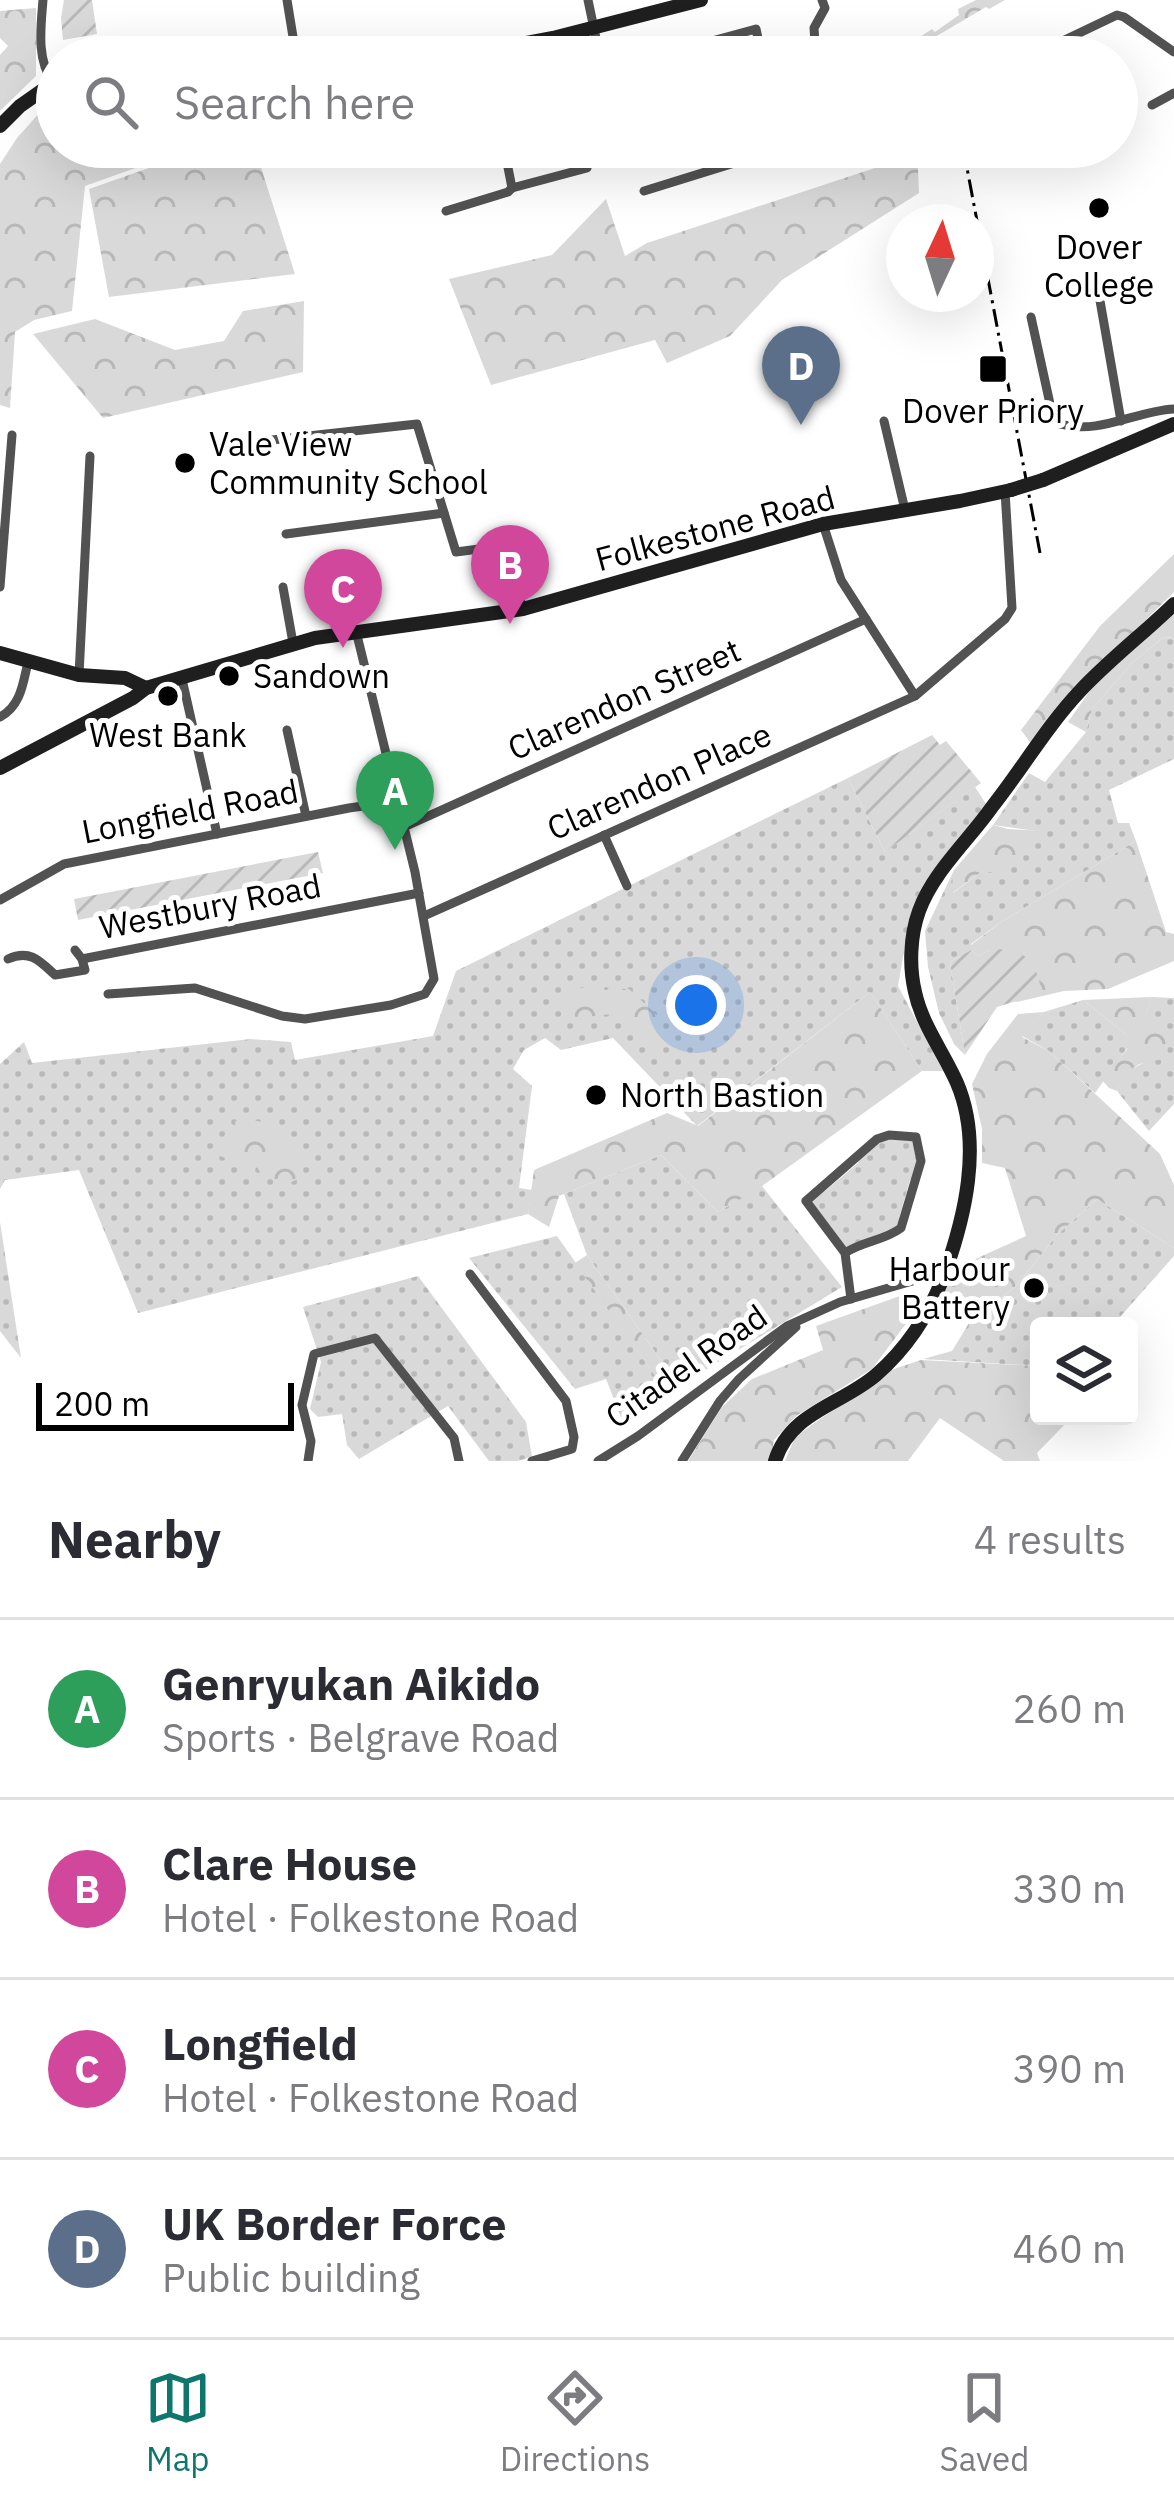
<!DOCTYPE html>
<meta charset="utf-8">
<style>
body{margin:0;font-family:"IBM Plex Sans",sans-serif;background:#f7f7f7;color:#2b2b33}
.controls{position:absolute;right:36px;bottom:36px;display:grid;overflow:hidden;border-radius:12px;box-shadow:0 12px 48px #0002}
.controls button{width:108px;height:108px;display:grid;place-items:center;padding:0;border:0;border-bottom:3px solid #e1e1e2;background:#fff;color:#2b2b33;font:60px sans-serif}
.compass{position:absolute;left:886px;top:204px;width:108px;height:108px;border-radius:50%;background:#fff;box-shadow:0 12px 48px #0002;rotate:4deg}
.scale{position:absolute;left:36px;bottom:30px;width:258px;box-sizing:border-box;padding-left:12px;border:6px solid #000;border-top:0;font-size:33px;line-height:42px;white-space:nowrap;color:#000;-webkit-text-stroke:9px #fff;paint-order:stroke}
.you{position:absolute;left:696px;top:1005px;width:42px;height:42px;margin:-30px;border:9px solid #fff;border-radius:50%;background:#1a73e8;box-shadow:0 0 0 18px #1a73e833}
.badge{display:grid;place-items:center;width:78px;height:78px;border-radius:50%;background:#0f766e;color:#fff;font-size:39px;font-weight:700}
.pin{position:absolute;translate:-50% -99px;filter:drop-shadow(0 3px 6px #0008)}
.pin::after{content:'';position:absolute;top:63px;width:42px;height:36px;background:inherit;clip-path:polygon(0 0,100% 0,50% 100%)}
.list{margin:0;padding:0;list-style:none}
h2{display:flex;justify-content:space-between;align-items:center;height:156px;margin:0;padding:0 48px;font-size:51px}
h2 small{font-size:39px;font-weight:400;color:#7c7c81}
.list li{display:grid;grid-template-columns:78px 1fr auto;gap:36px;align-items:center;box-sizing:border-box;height:180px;padding:0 48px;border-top:3px solid #e1e1e2}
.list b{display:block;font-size:45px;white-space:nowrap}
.list p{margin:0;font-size:39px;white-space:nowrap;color:#7c7c81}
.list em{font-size:39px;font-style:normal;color:#7c7c81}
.icon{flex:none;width:66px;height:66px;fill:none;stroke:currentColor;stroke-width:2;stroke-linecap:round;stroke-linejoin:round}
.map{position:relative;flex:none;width:1174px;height:1461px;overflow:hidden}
.search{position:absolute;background:#fff;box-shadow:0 12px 48px #0002;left:36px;right:36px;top:36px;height:132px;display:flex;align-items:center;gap:30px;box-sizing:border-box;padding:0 42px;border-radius:66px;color:#7c7c81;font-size:45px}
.sheet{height:876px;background:#fff}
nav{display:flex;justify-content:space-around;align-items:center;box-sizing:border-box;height:168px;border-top:3px solid #e1e1e2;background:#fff;font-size:33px;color:#7c7c81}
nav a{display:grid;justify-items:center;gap:6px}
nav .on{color:#0f766e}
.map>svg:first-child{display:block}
.grass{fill:url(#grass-dots)}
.forest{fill:url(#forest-crowns)}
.garden{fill:url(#garden-furrows)}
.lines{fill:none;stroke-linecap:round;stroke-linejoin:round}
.street{stroke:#525252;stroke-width:9}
.secondary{stroke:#1f1f1f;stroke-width:14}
.rail{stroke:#000;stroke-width:3;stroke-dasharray:18 6 3 6;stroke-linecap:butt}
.secondary-bridge{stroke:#1f1f1f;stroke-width:14}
.poi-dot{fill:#000;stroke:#fff;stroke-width:4.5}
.labels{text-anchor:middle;stroke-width:10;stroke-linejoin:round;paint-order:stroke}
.poi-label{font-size:33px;fill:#000;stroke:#fff}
.street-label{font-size:33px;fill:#000;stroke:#fff}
</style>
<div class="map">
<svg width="1174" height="1461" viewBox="0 0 1174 1461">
<defs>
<pattern id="grass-dots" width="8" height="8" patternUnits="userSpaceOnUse" patternTransform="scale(3)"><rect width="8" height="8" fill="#d9d9d9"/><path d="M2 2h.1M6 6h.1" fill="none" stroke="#b8b8b8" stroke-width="1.8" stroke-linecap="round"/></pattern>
<pattern id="forest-crowns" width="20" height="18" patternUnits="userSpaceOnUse" patternTransform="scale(3)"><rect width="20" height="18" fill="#d9d9d9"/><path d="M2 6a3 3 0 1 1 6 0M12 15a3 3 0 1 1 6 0" fill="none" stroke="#b8b8b8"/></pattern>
<pattern id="garden-furrows" width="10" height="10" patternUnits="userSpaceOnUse" patternTransform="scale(3)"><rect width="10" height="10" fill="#d9d9d9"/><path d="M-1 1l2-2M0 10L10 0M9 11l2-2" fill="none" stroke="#b8b8b8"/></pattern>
</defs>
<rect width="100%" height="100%" fill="#fff"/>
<!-- grass -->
<g class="grass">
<path d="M 1164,637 L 1174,638 L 1174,759 L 1109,790 L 1118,823 L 1129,823 L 1136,841 L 1001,922 L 971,944 L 971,950 L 950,962 L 965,1055 L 954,1044 L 939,1013 L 928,967 L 925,931 L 954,870 L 953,893 L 981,872 L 1000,871 L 1044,832 L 993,825 L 1029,773 L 1045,782 L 1086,732 L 1092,709 L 1133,662 Z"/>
<path d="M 848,778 L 885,852 L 975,787 L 986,804 L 933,870 L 907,934 L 898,986 L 943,1071 L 922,1071 L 870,992 L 697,1126 L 613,1038 L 561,1050 L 545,1038 L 524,1050 L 513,1069 L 532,1086 L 519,1188 L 532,1190 L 528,1214 L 138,1313 L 79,1170 L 5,1180 L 0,1189 L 0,1064 L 24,1042 L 32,1063 L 251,1039 L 291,1042 L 295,1060 L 433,1036 L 456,971 Z"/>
<path d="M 1151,997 L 1174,998 L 1174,1104 L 1149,1131 L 1117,1091 L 1124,1073 L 1147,1061 L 1143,1024 Z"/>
<path d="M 1083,1000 L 1127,1035 L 1127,1048 L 1095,1093 L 1049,1051 L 1022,1036 L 1044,1012 Z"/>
<path d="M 889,1138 L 912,1141 L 917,1161 L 915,1177 L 910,1180 L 899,1218 L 900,1227 L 848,1250 L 811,1201 L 820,1190 L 825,1191 L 858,1163 C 861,1151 878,1142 889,1138 Z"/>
<path d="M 661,1155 L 718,1212 L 762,1186 L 842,1287 L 679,1386 L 587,1255 L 564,1194 Z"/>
<path d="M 1097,1199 L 1174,1248 L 1174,1256 L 1112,1326 L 1039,1326 L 1039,1366 L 923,1359 L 952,1351 L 969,1323 L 1015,1287 L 1057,1235 Z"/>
<path d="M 0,1222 L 21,1358 L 0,1331 Z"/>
<path d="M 557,1236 L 668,1394 L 622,1420 L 606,1379 L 575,1389 L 469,1258 Z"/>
<path d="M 418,1276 L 526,1422 L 532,1457 L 517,1461 L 489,1461 L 448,1406 L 359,1459 L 347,1445 L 342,1414 L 318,1417 L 310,1409 L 321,1362 L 303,1307 Z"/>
</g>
<!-- forest -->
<g class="forest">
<path d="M 976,0 L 1005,0 L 989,9 L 986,7 L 901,57 L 880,57 L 900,50 L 932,29 L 935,32 L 959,15 L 958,9 Z"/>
<path d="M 36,8 L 36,76 L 0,111 L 0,55 L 8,46 L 0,38 L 0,11 Z"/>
<path d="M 57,100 L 57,147 L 194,147 L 85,186 L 72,311 L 34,320 L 15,332 L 10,408 L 0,405 L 0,164 L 17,138 L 50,101 Z"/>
<path d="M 209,147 L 233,147 L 257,155 L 295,274 L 109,297 L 89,189 Z"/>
<path d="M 885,147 L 917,147 L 919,193 L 782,280 L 730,336 L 667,363 L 655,340 L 491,385 L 449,279 L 552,255 L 606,199 L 625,256 L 647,243 L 890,163 Z"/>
<path d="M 304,301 L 303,372 L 103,418 L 33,334 L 95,319 L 175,350 L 224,341 L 243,311 Z"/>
<path d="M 1174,554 L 1174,592 L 1081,684 L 1032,745 L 1021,730 L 1100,626 Z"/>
<path d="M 1174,611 L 1174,638 L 1164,637 L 1133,662 L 1092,709 L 1086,732 L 1068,722 L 1096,682 Z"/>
<path d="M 993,825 L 1008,829 L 1046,831 L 1000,872 L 981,872 L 951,894 L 954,870 Z"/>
<path d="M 1136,841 L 1166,932 L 1174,934 L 1174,961 L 1108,989 L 1064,991 L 1017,1002 L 1012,1000 L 989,950 L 979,956 L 971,950 L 971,945 L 1001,922 Z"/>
<path d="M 579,988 L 629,989 L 662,1020 L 664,1043 L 659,1048 L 614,1014 C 593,1015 572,1023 556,1008 L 558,995 Z"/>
<path d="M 870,992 L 922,1071 L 758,1189 L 718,1212 L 661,1155 L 559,1196 L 549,1227 L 528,1214 L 534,1170 L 667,1113 L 698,1126 Z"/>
<path d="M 1151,997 L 1144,1022 L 1163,1022 L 1169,1040 L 1166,1059 C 1139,1062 1128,1065 1117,1091 L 1109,1088 L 1102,1080 L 1127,1049 L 1127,1035 L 1083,1000 Z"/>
<path d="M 1044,1012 L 1022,1037 L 1049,1051 L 1160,1154 L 1174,1185 L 1174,1248 L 1097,1199 L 1057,1235 L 1015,1287 L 969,1323 L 937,1312 L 948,1279 L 962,1265 L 1026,1236 L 1005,1168 L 982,1163 L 982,1129 L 972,1084 L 987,1054 L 1018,1014 Z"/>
<path d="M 237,1120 C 276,1119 287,1131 304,1164 L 296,1180 L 287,1184 L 262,1176 L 255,1163 L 237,1163 L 220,1156 L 224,1136 Z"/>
<path d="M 587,1255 L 679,1386 L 668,1394 L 575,1263 Z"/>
<path d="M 911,1292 L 914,1313 L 872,1369 L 796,1416 L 774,1440 L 770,1461 L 688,1461 L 722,1407 L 752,1379 L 823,1350 L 816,1326 Z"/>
<path d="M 921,1360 L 1039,1366 L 1039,1416 L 1073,1416 L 1037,1453 L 1040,1461 L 1004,1461 L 940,1418 L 908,1461 L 785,1461 L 795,1437 L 888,1371 Z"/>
</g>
<!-- garden -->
<g class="garden">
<path d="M 64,0 L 92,0 L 97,34 L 63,40 L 61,18 Z"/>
<path d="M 932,735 L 940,745 L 946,741 L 981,783 L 885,852 L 848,778 Z"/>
<path d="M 318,852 L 323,873 L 78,920 L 74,899 Z"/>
<path d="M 1006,949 C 1036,956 1034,967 1043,993 L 997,1007 L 965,1055 L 950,962 L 971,950 L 979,956 L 989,950 Z"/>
</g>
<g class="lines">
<!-- street -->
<g class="street">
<path d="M 43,0 C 41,26 36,60 53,82"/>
<path d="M 287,0 L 294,43"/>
<path d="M 588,0 L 600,57"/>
<path d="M 653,57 L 756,29 L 762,57"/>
<path d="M 816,57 L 814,28 L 825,8 L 822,0"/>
<path d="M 1029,57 L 1117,15 L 1124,17 L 1174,52"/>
<path d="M 1152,105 L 1174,93"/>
<path d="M 504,147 L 512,188 L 587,168"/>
<path d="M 644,191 L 786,147"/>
<path d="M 446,211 L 508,192 L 512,188"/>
<path d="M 1095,272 L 1121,421"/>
<path d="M 1031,317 L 1052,413 L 1060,424 C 1100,435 1135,411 1174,409"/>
<path d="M 884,421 L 905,510"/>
<path d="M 272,440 L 417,424 L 456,552 L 502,546 L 523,609"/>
<path d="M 823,524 L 841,580 L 915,696"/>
<path d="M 286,534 L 444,513"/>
<path d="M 0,587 L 12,435"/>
<path d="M 283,587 L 293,643"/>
<path d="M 79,675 L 90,456"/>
<path d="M 182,679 L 217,834"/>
<path d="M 0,717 C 21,706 23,683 28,662"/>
<path d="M 287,730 L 306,816"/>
<path d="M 404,827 L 866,619"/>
<path d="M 604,835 L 627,886"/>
<path d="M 0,900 L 64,864 L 349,808 L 398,801"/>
<path d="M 424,916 L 915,696 L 1005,619 L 1012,608 L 1005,491"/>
<path d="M 8,959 C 30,949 40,961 55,975 L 85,970 L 82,959 L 75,950"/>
<path d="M 82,959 L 419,893"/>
<path d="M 108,994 L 195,988 L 282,1016 L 305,1019 L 391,1005 L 425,994 L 434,979 L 415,872 L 356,631"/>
<path d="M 845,1253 C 862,1241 884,1241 901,1228 L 921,1161 L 916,1137 L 889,1135 L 877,1139 L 806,1201 L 845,1253 L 851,1299"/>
<path d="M 470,1274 L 566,1401 L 574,1437 L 572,1449 L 532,1461"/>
<path d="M 308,1461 L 311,1441 L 302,1405 L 314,1354 L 375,1338 L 454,1438 L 459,1461"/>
<path d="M 598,1461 L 638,1436 L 787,1326 L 840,1302 L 933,1275 L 943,1277"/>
<path d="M 682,1461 L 720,1401 L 739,1379 L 796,1327"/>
</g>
<!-- secondary -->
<g class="secondary">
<path d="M 109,57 L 202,44 L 238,43 L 489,50 L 553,38 L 701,0"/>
<path d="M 0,126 L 20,106 L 57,80"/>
<path d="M 1043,480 L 1174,424"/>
<path d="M 0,653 L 79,675 L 125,678 L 146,688"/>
<path d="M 0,768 L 133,698 L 146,688 L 315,638 L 523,609 L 823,524 L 960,501 L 1011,490"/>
<path d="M 775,1461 C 790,1412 841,1405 876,1375 C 906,1349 928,1316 943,1278 C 965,1218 983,1144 957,1083 C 944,1053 922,1025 915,992 C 909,967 910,936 919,911 C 933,872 968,841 992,807 C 1022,769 1047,726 1080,691 C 1109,660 1143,634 1174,604"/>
</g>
<!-- rail -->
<path class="rail" d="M 963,147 L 1040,553"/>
<!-- secondary-bridge -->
<path class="secondary-bridge" d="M 1011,490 L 1043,480"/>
</g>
<!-- markers -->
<g class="poi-dot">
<circle cx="1099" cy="208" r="12"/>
<rect x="978" y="354" width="30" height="30" rx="6"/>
<circle cx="185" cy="463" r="12"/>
<circle cx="229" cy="676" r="12"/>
<circle cx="168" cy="696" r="12"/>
<circle cx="596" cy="1095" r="12"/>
<circle cx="1034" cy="1288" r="12"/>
</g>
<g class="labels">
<!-- poi labels -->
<g class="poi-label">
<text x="1099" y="259">Dover<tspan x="1099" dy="38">College</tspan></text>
<text x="993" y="423">Dover Priory</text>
<text x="209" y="456" text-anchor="start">Vale View<tspan x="209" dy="38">Community School</tspan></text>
<text x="253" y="688" text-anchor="start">Sandown</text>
<text x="168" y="747">West Bank</text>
<text x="620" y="1107" text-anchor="start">North Bastion</text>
<text x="1010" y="1281" text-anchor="end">Harbour<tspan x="1010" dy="38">Battery</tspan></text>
</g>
<!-- street labels -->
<g class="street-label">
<text transform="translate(715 528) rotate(-15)" y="12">Folkestone Road</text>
<text transform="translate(624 699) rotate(-24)" y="12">Clarendon Street</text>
<text transform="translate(659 781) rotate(-24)" y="12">Clarendon Place</text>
<text transform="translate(190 811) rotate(-11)" y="12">Longfield Road</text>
<text transform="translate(210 906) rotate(-11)" y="12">Westbury Road</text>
<text transform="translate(686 1366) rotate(-35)" y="12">Citadel Road</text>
</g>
</g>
</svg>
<div class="controls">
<button><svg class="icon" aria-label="layers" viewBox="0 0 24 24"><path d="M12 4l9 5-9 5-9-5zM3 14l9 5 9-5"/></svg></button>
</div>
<svg class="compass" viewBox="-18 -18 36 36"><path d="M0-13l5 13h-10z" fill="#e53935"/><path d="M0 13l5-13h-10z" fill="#7c7c81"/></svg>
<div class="scale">200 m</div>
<div class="you"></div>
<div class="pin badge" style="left:395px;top:850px;background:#2e9e5b">A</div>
<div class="pin badge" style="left:510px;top:624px;background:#d1479c">B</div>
<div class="pin badge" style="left:343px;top:648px;background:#d1479c">C</div>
<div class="pin badge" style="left:801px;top:425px;background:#5c6f8a">D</div>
<div class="search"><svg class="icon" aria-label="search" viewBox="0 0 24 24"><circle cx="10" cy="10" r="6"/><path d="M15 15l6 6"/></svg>Search here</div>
</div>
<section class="sheet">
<h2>Nearby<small>4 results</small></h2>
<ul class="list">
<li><span class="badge" style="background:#2e9e5b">A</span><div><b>Genryukan Aikido</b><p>Sports · Belgrave Road</p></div><em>260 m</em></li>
<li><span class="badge" style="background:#d1479c">B</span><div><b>Clare House</b><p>Hotel · Folkestone Road</p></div><em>330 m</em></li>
<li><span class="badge" style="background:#d1479c">C</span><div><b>Longfield</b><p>Hotel · Folkestone Road</p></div><em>390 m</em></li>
<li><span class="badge" style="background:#5c6f8a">D</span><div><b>UK Border Force</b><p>Public building</p></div><em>460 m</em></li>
</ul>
</section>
<nav>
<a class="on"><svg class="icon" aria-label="map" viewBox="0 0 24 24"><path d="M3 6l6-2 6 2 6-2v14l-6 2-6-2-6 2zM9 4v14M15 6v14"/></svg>Map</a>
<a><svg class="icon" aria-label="directions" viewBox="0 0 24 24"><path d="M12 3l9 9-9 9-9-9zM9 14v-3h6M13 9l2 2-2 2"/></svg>Directions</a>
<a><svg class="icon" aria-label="saved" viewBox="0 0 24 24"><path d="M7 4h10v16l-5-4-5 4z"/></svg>Saved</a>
</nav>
